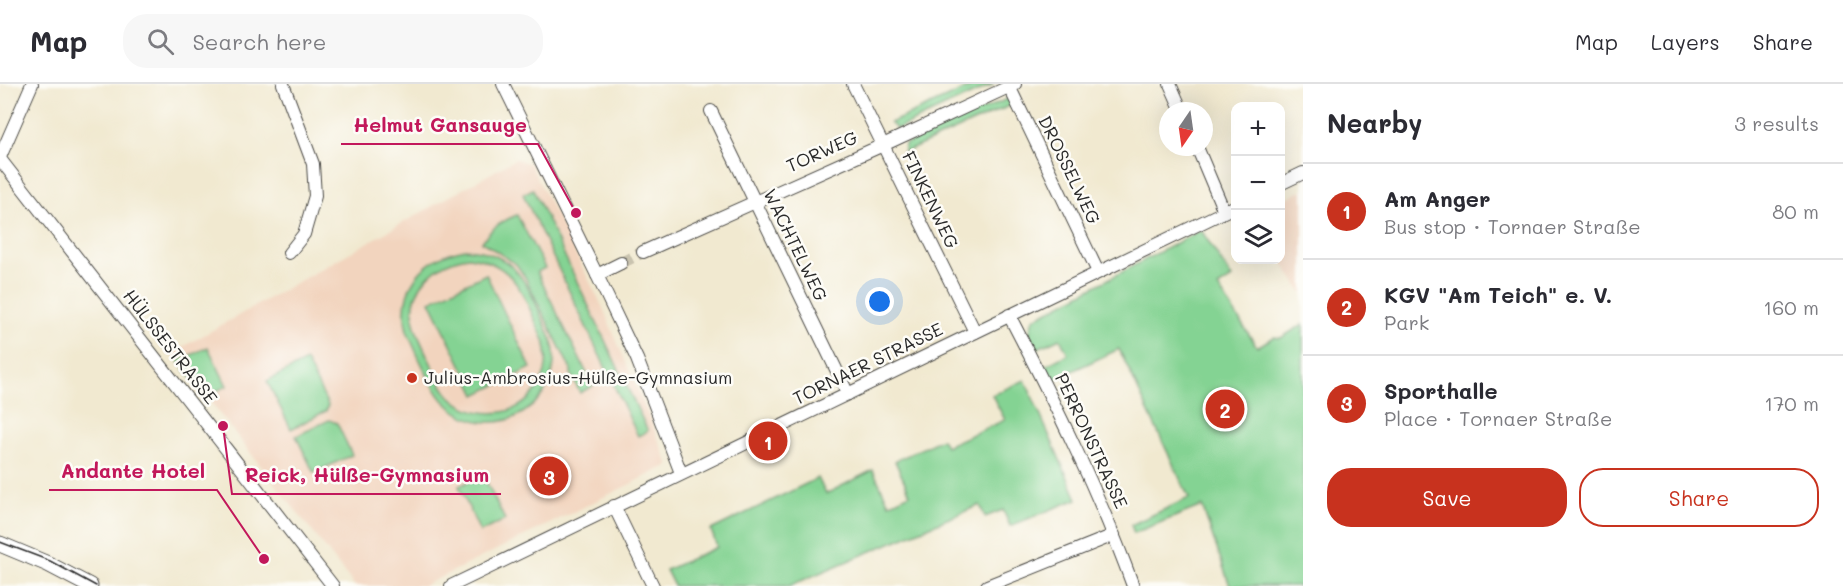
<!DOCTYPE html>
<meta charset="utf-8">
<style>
body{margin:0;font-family:Mali,sans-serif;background:#f7f7f7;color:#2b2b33}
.controls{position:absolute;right:18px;top:18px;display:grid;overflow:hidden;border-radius:12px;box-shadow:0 6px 24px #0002}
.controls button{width:54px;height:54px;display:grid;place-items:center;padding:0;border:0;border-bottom:2px solid #e1e1e2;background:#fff;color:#2b2b33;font:30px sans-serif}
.compass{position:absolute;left:1159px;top:18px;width:54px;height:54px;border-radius:50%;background:#fff;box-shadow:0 6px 24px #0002;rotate:193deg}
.you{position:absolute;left:880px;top:218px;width:21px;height:21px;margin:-15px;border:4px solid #fff;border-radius:50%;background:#1a73e8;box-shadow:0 0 0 9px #1a73e833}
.badge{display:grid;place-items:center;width:39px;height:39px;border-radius:50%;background:#c8321e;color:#fff;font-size:20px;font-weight:700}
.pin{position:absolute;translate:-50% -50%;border:3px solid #fff;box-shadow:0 2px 6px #0006}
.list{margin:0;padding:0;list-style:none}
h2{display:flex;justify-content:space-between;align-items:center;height:78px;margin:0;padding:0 24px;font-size:26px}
h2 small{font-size:20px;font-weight:400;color:#7c7c81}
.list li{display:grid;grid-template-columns:39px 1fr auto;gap:18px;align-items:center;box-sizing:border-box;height:96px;padding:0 24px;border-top:2px solid #e1e1e2}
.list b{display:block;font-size:22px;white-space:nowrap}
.list p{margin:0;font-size:20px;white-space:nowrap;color:#7c7c81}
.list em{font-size:20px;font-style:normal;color:#7c7c81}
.actions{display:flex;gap:12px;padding:18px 24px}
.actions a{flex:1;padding:14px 0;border:2px solid #c8321e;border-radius:24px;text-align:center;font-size:21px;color:#c8321e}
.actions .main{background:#c8321e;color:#fff}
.icon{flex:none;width:33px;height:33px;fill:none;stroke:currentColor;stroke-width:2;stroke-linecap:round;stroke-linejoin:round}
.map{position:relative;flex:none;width:1303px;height:502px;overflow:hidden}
header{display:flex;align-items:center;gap:36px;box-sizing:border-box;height:84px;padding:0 30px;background:#fff;border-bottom:2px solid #e1e1e2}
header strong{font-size:28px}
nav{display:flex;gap:33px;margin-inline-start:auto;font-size:21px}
.search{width:420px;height:54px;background:#f7f7f7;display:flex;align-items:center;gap:15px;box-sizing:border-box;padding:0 21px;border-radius:24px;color:#7c7c81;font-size:22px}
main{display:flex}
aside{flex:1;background:#fff}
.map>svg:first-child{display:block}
.built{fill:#f2d4be}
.green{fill:#84d393;stroke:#587f5f;stroke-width:1.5;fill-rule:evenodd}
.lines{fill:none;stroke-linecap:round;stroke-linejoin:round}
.minor-tunnel{stroke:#c9c3af;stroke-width:12;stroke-dasharray:12 6;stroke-linecap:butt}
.minor-casing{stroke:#494844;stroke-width:14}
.tertiary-casing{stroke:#494844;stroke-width:17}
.minor{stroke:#fff;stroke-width:12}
.tertiary{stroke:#fff;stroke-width:15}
.tram{stroke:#2b2b2b;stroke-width:1.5}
.poi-dot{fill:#c8321e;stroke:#fdfcf7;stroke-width:2}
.labels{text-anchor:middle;stroke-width:5;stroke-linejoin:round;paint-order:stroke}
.street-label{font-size:18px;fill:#2b2b2b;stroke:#fdfcf7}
.poi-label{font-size:18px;fill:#2b2b2b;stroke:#fdfcf7;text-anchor:start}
.leader{fill:none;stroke:#c2185b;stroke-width:2}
.callout-dot{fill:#c2185b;stroke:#fdfcf7;stroke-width:2}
.callout-label{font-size:20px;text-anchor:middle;font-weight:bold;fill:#c2185b;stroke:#fdfcf7;stroke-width:5;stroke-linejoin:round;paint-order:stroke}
</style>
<header>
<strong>Map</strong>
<div class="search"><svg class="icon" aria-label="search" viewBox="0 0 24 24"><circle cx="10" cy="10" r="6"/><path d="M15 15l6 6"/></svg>Search here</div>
<nav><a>Map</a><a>Layers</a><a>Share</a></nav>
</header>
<main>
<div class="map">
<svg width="1303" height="502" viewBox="0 0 1303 502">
<rect width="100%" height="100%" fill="#fdfcf7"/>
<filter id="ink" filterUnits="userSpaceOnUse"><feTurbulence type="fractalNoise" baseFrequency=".0167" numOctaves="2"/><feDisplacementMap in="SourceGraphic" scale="12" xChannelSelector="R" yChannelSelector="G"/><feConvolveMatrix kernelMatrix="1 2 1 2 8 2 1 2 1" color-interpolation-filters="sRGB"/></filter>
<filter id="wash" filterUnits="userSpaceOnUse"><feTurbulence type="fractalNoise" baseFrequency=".008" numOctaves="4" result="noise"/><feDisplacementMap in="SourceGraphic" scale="24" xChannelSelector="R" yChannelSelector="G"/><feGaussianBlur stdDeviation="1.35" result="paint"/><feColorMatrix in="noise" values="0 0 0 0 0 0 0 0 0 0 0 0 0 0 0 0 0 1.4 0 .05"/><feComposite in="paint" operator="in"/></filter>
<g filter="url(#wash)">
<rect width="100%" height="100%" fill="#f1e9d0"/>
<!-- built -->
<g class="built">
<path d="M 516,75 L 530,80 L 602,222 L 669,381 L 423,502 L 355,502 L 172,269 Z"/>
<path d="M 1303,106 L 1303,210 L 1280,175 L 1281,117 Z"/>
</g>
<!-- green -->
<g class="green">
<path d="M 977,0 L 994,0 L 897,45 L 890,39 Z"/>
<path d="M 1007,15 L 1014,20 L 903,69 L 905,60 Z"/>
<path d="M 533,105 L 648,347 L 638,352 L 523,110 Z"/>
<path d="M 517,131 L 545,184 L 537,188 L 593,302 L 580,309 L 571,290 L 571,286 L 525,193 L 516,180 L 482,158 C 491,144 502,137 517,131 Z"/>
<path d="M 1201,146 L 1232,194 L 1218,203 L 1257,263 L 1274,253 L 1281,254 L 1303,240 L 1303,502 L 1230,502 L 1202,422 L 1134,449 L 1131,441 L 1189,414 L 1119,265 L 1053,296 L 1045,282 L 1068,270 L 1060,254 L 1034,266 L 1028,254 L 1033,235 Z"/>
<path d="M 465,165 C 523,168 531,211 552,256 C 568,318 495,366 447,320 C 432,307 415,266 407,247 C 397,203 423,173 465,165 ZM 469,173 C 519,180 524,216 544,256 C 549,276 546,296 532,311 C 512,335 472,334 450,312 C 440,302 435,286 428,273 C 423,262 417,251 414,239 C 408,203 436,177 469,173 Z"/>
<path d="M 486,190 L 531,284 L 476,311 L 430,217 Z"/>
<path d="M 208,263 L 227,302 L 206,312 L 178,277 Z"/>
<path d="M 306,277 L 328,321 L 326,327 L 291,345 L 267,297 Z"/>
<path d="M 1025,296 L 1077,415 L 1010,442 L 1003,426 L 985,433 L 980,421 L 789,502 L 674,502 L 666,486 L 717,463 L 711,446 L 818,394 L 826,410 L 873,386 L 889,420 L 910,410 L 895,377 L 942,355 L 946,362 L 1005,336 L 992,311 Z"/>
<path d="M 329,336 L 337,339 L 352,371 L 314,389 L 296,352 Z"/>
<path d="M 483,391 L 505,436 L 480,448 L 459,402 Z"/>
</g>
</g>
<g filter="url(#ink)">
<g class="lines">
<!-- minor-tunnel -->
<path class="minor-tunnel" d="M 621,179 L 643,168"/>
<defs>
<g id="minor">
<path d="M 283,0 L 313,80 L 315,112 L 304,150 L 289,169"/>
<path d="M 503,0 L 597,191 L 637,275 L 681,389"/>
<path d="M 853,0 L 975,248"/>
<path d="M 1008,0 L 1098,188"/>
<path d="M 1170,0 L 1182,27"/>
<path d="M 711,27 L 848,310"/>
<path d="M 1197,63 L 1224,127"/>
<path d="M 0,73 L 32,0"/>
<path d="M 0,75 L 333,502"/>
<path d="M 1280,100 L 1303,89"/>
<path d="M 643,168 L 883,61 L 1015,0"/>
<path d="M 597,191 L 621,179"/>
<path d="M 1009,231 C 1055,320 1099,408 1133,502"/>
<path d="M 614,422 L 653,502"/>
<path d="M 451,502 L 1236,122"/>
<path d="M 987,502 L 1114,451"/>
</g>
<path id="tertiary" d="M 0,460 L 48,480 L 90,502"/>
</defs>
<!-- minor casing -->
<use href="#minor" class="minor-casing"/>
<!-- tertiary casing -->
<use href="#tertiary" class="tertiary-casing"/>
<!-- minor -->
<use href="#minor" class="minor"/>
<!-- tertiary -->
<use href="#tertiary" class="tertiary"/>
<!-- tram -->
<path class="tram" d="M 0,458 L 50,477 L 96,502"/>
</g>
</g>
<!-- markers -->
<circle class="poi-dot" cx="412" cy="294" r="6"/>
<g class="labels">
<!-- street labels -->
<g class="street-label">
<text transform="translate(822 68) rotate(-24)" y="6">TORWEG</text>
<text transform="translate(1069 86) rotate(64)" y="6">DROSSELWEG</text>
<text transform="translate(930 116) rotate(64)" y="6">FINKENWEG</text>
<text transform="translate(795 161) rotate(64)" y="6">WACHTELWEG</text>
<text transform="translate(170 263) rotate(52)" y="6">HÜLSSESTRASSE</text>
<text transform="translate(868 280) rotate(-26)" y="6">TORNAER STRASSE</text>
<text transform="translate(1091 357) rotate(65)" y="6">PERRONSTRASSE</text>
</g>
<!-- poi labels -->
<g class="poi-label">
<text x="424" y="300">Julius-Ambrosius-Hülße-Gymnasium</text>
</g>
</g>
<!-- callouts -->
<path class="leader" d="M576 129L538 60H341M264 475L217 406H49M223 342L232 410H501"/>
<g class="callout-dot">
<circle cx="576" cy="129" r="6"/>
<circle cx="264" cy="475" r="6"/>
<circle cx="223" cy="342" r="6"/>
</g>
<g class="callout-label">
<text x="440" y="48">Helmut Gansauge</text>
<text x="133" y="394">Andante Hotel</text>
<text x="367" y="398">Reick, Hülße-Gymnasium</text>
</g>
</svg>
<div class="controls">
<button>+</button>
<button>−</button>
<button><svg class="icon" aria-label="layers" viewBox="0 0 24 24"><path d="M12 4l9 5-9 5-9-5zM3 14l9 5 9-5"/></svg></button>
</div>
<svg class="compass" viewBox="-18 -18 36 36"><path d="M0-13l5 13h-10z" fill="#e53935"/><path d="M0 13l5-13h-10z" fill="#7c7c81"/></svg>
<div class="you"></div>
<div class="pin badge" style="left:768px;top:357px">1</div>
<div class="pin badge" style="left:1225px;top:325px">2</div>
<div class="pin badge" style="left:549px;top:392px">3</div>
</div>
<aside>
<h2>Nearby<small>3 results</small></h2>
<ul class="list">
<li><span class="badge">1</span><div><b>Am Anger</b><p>Bus stop · Tornaer Straße</p></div><em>80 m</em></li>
<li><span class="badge">2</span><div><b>KGV &quot;Am Teich&quot; e. V.</b><p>Park</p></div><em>160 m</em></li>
<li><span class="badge">3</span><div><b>Sporthalle</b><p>Place · Tornaer Straße</p></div><em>170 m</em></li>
</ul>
<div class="actions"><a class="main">Save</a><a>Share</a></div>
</aside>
</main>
